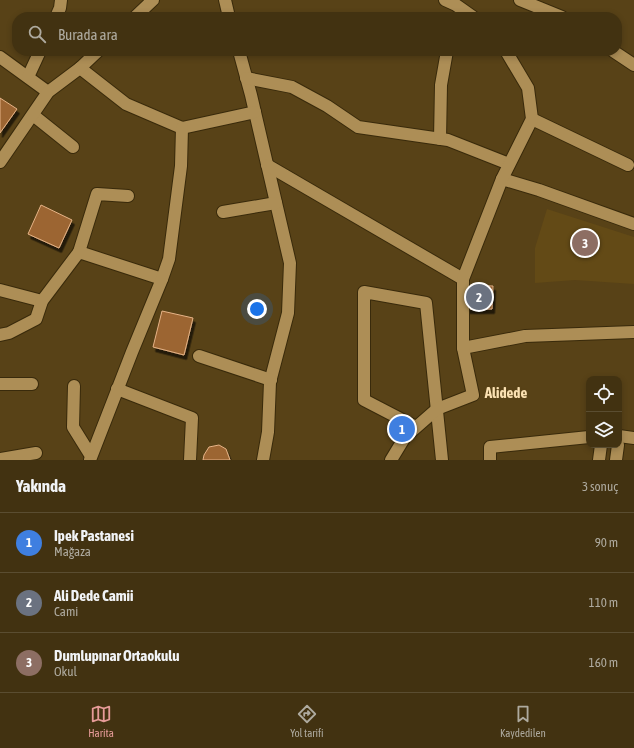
<!DOCTYPE html>
<html lang="tr">
<meta charset="utf-8">
<style>
body{margin:0;font-family:"Asap Condensed",sans-serif;background:#493a1a;color:#f1f3f6}
.controls{position:absolute;right:12px;bottom:12px;display:grid;overflow:hidden;border-radius:8px;box-shadow:0 2px 6px #0003}
.controls button{width:36px;height:36px;display:grid;place-items:center;padding:0;border:0;border-bottom:1px solid #5a4d31;background:#423211;color:#f1f3f6;font:20px sans-serif}
.you{position:absolute;left:257px;top:309px;width:14px;height:14px;margin:-10px;border:3px solid #fff;border-radius:50%;background:#1a73e8;box-shadow:0 0 0 6px #1a73e833}
.badge{display:grid;place-items:center;width:26px;height:26px;border-radius:50%;background:#e69b98;color:#fff;font-size:13px;font-weight:700}
.pin{position:absolute;translate:-50% -50%;border:2px solid #fff;box-shadow:0 1px 4px #0006}
.list{margin:0;padding:0;list-style:none}
h2{display:flex;justify-content:space-between;align-items:center;height:52px;margin:0;padding:0 16px;font-size:17px}
h2 small{font-size:13px;font-weight:400;color:#aeaa9f}
.list li{display:grid;grid-template-columns:26px 1fr auto;gap:12px;align-items:center;box-sizing:border-box;height:60px;padding:0 16px;border-top:1px solid #5a4d31}
.list b{display:block;font-size:15px;white-space:nowrap}
.list p{margin:0;font-size:13px;white-space:nowrap;color:#aeaa9f}
.list em{font-size:13px;font-style:normal;color:#aeaa9f}
.icon{flex:none;width:22px;height:22px;fill:none;stroke:currentColor;stroke-width:2;stroke-linecap:round;stroke-linejoin:round}
.map{position:relative;flex:none;width:634px;height:460px;overflow:hidden}
.search{position:absolute;background:#423211;box-shadow:0 2px 6px #0003;left:12px;right:12px;top:12px;height:44px;display:flex;align-items:center;gap:10px;box-sizing:border-box;padding:0 14px;border-radius:16px;color:#aeaa9f;font-size:15px}
.sheet{height:232px;background:#423211}
nav{display:flex;justify-content:space-around;align-items:center;box-sizing:border-box;height:56px;border-top:1px solid #5a4d31;background:#423211;font-size:11px;color:#aeaa9f}
nav a{display:grid;justify-items:center;gap:2px}
nav .on{color:#e69b98}
.map>svg:first-child{display:block}
.built{fill:#634a16}
.building{fill:#9c6530;stroke:#e6b387;filter:url(#shadow)}
.lines{fill:none;stroke-linecap:round;stroke-linejoin:round}
.street-casing{stroke:#392a0b;stroke-width:14}
.street{stroke:#ad8e56;stroke-width:12}
.labels{text-anchor:middle;stroke-width:3.5;stroke-linejoin:round;paint-order:stroke}
.district-label{font-size:15px;font-weight:bold;fill:#fbe1b2;stroke:#584217}
</style>
<div class="map">
<svg width="634" height="460" viewBox="0 0 634 460">
<defs>
<filter id="shadow"><feDropShadow dx="2.5" dy="4.5" stdDeviation="0" flood-color="#0009"/></filter>
</defs>
<rect width="100%" height="100%" fill="#584217"/>
<!-- built -->
<path class="built" d="M 547,209 L 634,237 L 634,284 L 575,280 L 535,283 L 535,248 Z"/>
<!-- building -->
<g class="building">
<path d="M 0,98 L 17,109 L 0,133 Z"/>
<path d="M 41,205 L 72,220 L 59,248 L 28,234 Z"/>
<path d="M 465,285 L 493,286 L 492,309 L 465,309 Z"/>
<path d="M 162,311 L 193,318 L 184,355 L 153,347 Z"/>
<path d="M 219,445 L 226,449 L 230,460 L 203,460 L 204,455 L 209,447 Z"/>
</g>
<g class="lines">
<defs>
<g id="street">
<path d="M 225,0 L 229,17"/>
<path d="M 445,0 L 456,5 L 473,17"/>
<path d="M 520,0 L 562,17"/>
<path d="M 56,17 L 60,8 L 61,0"/>
<path d="M 135,17 L 153,0"/>
<path d="M 239,51 L 251,95 L 290,263 L 288,313 L 270,382 L 268,432 L 263,460"/>
<path d="M 613,51 L 634,65"/>
<path d="M 0,57 L 48,92"/>
<path d="M 80,68 L 126,104 L 182,128 L 255,112"/>
<path d="M 28,77 L 40,51"/>
<path d="M 246,78 L 292,87 L 327,106 L 358,127 L 448,140 L 509,164"/>
<path d="M 33,115 L 73,147"/>
<path d="M 532,119 L 628,165"/>
<path d="M 440,139 L 441,85 L 447,51"/>
<path d="M 0,162 L 48,92 L 80,68 L 98,51"/>
<path d="M 267,165 L 463,279"/>
<path d="M 502,179 L 539,190 L 634,224"/>
<path d="M 223,212 L 276,203"/>
<path d="M 79,252 L 97,194 L 128,196"/>
<path d="M 0,290 L 42,301"/>
<path d="M 0,335 L 9,333 L 36,319 L 42,301 L 79,252 L 162,279"/>
<path d="M 463,348 L 525,336 L 634,332"/>
<path d="M 199,356 L 271,380"/>
<path d="M 0,384 L 32,384"/>
<path d="M 74,386 L 73,427 L 91,456"/>
<path d="M 117,389 L 192,418 L 190,460"/>
<path d="M 416,427 L 364,400 L 364,292 L 426,303 L 442,460"/>
<path d="M 619,436 L 634,438"/>
<path d="M 0,459 L 36,453"/>
<path d="M 90,460 L 132,352 L 162,279 L 169,259 L 181,166 L 182,128"/>
<path d="M 391,460 L 405,437 L 437,409 L 473,395 L 463,348 L 463,279 L 502,179 L 532,119 L 528,88 L 506,51"/>
<path d="M 490,460 L 490,447 L 589,437"/>
<path d="M 599,460 L 601,445"/>
<path d="M 616,460 L 618,445"/>
</g>
</defs>
<!-- street casing -->
<use href="#street" class="street-casing"/>
<!-- street -->
<use href="#street" class="street"/>
</g>
<g class="labels">
<!-- district labels -->
<g class="district-label">
<text x="506" y="398">Alidede</text>
</g>
</g>
</svg>
<div class="controls">
<button><svg class="icon" aria-label="locate" viewBox="0 0 24 24"><circle cx="12" cy="12" r="6"/><path d="M12 2v4M12 18v4M2 12h4M18 12h4"/></svg></button>
<button><svg class="icon" aria-label="layers" viewBox="0 0 24 24"><path d="M12 4l9 5-9 5-9-5zM3 14l9 5 9-5"/></svg></button>
</div>
<div class="you"></div>
<div class="pin badge" style="left:402px;top:429px;background:#3f7fe0">1</div>
<div class="pin badge" style="left:479px;top:297px;background:#6b7280">2</div>
<div class="pin badge" style="left:585px;top:243px;background:#8d6e63">3</div>
<div class="search"><svg class="icon" aria-label="search" viewBox="0 0 24 24"><circle cx="10" cy="10" r="6"/><path d="M15 15l6 6"/></svg>Burada ara</div>
</div>
<section class="sheet">
<h2>Yakında<small>3 sonuç</small></h2>
<ul class="list">
<li><span class="badge" style="background:#3f7fe0">1</span><div><b>Ipek Pastanesi</b><p>Mağaza</p></div><em>90 m</em></li>
<li><span class="badge" style="background:#6b7280">2</span><div><b>Ali Dede Camii</b><p>Cami</p></div><em>110 m</em></li>
<li><span class="badge" style="background:#8d6e63">3</span><div><b>Dumlupınar Ortaokulu</b><p>Okul</p></div><em>160 m</em></li>
</ul>
</section>
<nav>
<a class="on"><svg class="icon" aria-label="map" viewBox="0 0 24 24"><path d="M3 6l6-2 6 2 6-2v14l-6 2-6-2-6 2zM9 4v14M15 6v14"/></svg>Harita</a>
<a><svg class="icon" aria-label="directions" viewBox="0 0 24 24"><path d="M12 3l9 9-9 9-9-9zM9 14v-3h6M13 9l2 2-2 2"/></svg>Yol tarifi</a>
<a><svg class="icon" aria-label="saved" viewBox="0 0 24 24"><path d="M7 4h10v16l-5-4-5 4z"/></svg>Kaydedilen</a>
</nav>
